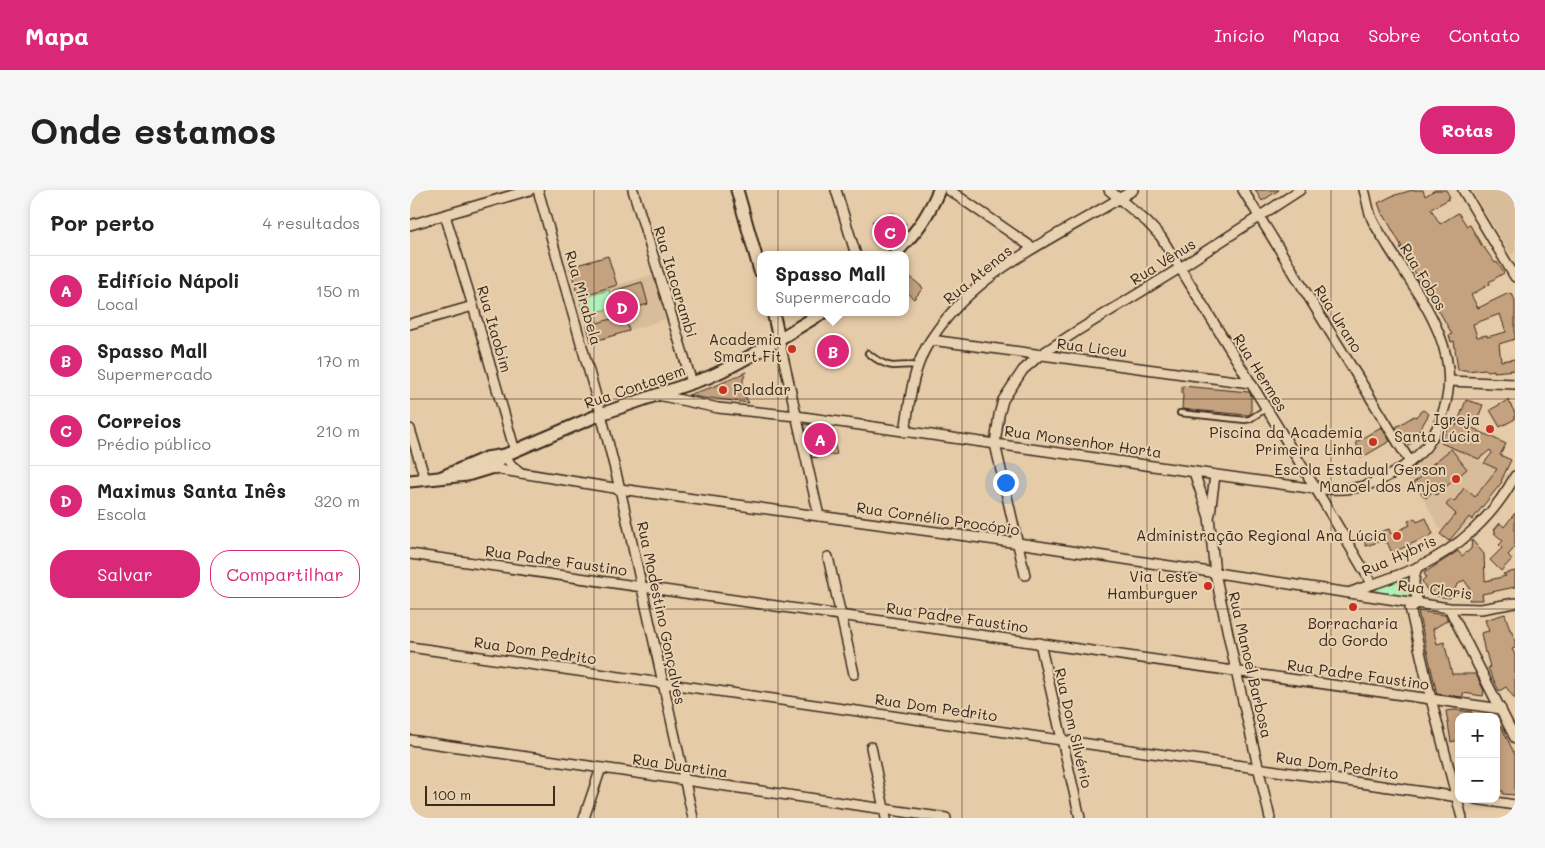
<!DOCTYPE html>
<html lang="pt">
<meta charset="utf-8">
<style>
body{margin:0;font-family:Mali,sans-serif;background:#f6f6f6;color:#222}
.controls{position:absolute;right:15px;bottom:15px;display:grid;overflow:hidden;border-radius:10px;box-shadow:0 2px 8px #0003}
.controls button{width:45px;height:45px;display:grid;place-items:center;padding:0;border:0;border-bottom:1px solid #e0e0e0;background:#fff;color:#222;font:25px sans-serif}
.scale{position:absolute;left:15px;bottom:12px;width:130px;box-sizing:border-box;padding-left:5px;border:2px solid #3b2a1e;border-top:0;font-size:14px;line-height:18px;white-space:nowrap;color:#3b2a1e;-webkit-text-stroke:4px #e8d2b1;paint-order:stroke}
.you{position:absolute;left:595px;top:292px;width:18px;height:18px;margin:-12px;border:4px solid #fff;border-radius:50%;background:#1a73e8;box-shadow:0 0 0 8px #1a73e833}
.badge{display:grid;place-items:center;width:32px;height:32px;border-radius:50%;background:#db2777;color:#fff;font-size:16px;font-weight:700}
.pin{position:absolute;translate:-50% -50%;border:2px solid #fff;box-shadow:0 1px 5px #0006}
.popup{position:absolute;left:347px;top:61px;width:152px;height:65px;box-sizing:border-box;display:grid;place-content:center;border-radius:10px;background:#fff;filter:drop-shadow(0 1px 4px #0005);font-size:16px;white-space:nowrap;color:#767676}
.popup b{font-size:19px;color:#222}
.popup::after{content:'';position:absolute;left:50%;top:100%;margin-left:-10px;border:10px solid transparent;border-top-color:#fff}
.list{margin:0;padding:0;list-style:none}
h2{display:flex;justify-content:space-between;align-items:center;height:65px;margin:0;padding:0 20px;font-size:21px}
h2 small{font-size:16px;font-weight:400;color:#767676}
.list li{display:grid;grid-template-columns:32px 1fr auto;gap:15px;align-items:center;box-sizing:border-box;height:70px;padding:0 20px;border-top:1px solid #e0e0e0}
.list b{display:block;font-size:19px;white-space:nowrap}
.list p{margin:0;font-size:16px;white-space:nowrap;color:#767676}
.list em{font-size:16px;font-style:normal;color:#767676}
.actions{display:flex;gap:10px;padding:15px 20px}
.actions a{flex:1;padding:11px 0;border:1px solid #db2777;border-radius:20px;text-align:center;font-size:18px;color:#db2777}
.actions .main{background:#db2777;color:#fff}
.map{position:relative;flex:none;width:1105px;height:628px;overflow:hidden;border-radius:20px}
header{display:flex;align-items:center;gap:30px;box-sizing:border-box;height:70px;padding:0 25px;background:#db2777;color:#fff}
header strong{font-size:24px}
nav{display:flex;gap:28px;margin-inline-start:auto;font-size:18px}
.intro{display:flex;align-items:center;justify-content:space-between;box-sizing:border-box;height:120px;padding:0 30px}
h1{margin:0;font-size:35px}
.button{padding:12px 22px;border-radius:20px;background:#db2777;color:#fff;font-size:18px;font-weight:700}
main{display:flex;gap:30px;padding:0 30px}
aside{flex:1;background:#fff;border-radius:20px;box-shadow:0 2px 8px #0003}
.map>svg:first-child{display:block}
.built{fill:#d9bc99}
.green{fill:#aef0b9;stroke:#748d6c}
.building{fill:#c5a27f;stroke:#3b2a1e;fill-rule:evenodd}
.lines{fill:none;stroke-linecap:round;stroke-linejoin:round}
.service-casing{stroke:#3b2a1e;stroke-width:8}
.minor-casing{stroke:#3b2a1e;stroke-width:12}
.tertiary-casing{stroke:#3b2a1e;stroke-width:15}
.service{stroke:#e8d2b1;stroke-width:4.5}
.minor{stroke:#e8d2b1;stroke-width:9}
.tertiary{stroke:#e8d2b1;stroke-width:11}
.grid{fill:none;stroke:#3b2a1e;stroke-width:1;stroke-opacity:0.55}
.poi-dot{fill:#c8321e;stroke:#e8d2b1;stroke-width:2}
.labels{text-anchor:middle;stroke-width:4;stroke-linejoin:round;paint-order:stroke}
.street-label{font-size:15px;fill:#3b2a1e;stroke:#e8d2b1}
.poi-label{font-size:15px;fill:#3b2a1e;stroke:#e8d2b1;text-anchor:end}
</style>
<header>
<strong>Mapa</strong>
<nav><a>Início</a><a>Mapa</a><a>Sobre</a><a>Contato</a></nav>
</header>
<div class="intro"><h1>Onde estamos</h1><a class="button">Rotas</a></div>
<main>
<aside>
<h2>Por perto<small>4 resultados</small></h2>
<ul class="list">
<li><span class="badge">A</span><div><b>Edifício Nápoli</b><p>Local</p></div><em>150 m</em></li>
<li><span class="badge">B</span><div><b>Spasso Mall</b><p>Supermercado</p></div><em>170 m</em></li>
<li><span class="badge">C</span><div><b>Correios</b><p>Prédio público</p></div><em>210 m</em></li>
<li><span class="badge">D</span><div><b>Maximus Santa Inês</b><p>Escola</p></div><em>320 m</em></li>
</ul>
<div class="actions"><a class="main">Salvar</a><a>Compartilhar</a></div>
</aside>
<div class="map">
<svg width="1105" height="628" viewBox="0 0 1105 628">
<rect width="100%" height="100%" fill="#e6cba8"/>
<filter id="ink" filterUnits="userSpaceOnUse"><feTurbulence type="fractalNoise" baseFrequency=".02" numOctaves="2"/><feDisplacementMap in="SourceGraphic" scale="10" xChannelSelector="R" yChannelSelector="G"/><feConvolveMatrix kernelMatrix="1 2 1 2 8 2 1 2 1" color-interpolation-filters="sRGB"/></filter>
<g filter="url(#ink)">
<!-- built -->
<g class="built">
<path d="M 1061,0 L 1105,0 L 1105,62 L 1101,65 Z"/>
<path d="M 198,66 L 207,95 L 242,85 L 256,129 L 181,152 L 160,77 Z"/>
<path d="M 1036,231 L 1072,247 L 1064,267 L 1097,286 L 1062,330 L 1052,339 L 1037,351 L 1012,307 L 1001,294 L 994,283 L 1011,270 L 1020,261 Z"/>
</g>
<!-- green -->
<g class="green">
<path d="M 199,100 L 204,117 L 174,126 L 169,109 Z"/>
<path d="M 998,387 L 1001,407 L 968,403 L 966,400 L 968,397 Z"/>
</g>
<!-- building -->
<g class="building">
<path d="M 845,0 L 869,0 L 852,11 Z"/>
<path d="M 1003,0 L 1013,0 L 1015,6 L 1025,0 L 1036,0 L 1040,7 L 1038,8 L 1039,9 L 1021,19 L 1030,34 L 1048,23 L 1049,24 L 1057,36 L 1060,35 L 1072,56 L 1073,56 L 1085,73 L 1087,72 L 1094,83 L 1079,92 L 1080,94 L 1061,105 L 1068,118 L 1099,103 L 1100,105 L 1102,104 L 1105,110 L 1105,149 L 1089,154 L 1091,171 L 1105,169 L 1105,180 L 1084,182 L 1084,180 L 1078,181 L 1075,179 L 1057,181 L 1056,180 L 1048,180 L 1044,151 L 1041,152 L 1039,145 L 1042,144 L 1023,110 L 1025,108 L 1014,90 L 1009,93 L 1004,86 L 1006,84 L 990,57 L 992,57 L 974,25 L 973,26 L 968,13 L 982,6 ZM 1090,124 L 1096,142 L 1077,147 L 1077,145 L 1067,147 L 1063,134 Z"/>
<path d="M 484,23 L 496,34 L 480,50 L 462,32 L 467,27 Z"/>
<path d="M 198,66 L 207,95 L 168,107 L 160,77 Z"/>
<path d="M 496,83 L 513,98 L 504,109 L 496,102 Z"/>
<path d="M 232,92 L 238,114 L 215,121 L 213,112 L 207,113 L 203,101 Z"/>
<path d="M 215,125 L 219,141 L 181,152 L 177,136 Z"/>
<path d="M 336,182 L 333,190 L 333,197 L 334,204 L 339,213 L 300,208 L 299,209 L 278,205 L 303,197 Z"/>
<path d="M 772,196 L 839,202 L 841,205 L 841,224 L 837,225 L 772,219 L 773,205 L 772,204 Z"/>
<path d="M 1056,210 L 1073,215 L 1066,233 L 1049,229 Z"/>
<path d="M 1098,210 L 1105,223 L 1105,229 L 1090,237 L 1080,220 Z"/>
<path d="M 1013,220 L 1019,224 L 1002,253 L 998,255 L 986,237 L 1004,226 L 1006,227 L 1010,222 Z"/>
<path d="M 1048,231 L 1096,254 L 1090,265 L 1101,270 L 1091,291 L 1092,292 L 1062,330 L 1059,327 L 1039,351 L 1030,344 L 1046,324 L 1036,315 L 1041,309 L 1044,312 L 1054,298 L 1065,307 L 1087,279 L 1074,273 L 1082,263 L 1080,260 L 1069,269 L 1031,253 L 1039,233 L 1046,236 Z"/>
<path d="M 394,234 L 420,237 L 427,264 L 402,268 Z"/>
<path d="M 971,237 L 980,251 L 951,268 L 946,252 Z"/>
<path d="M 1041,259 L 1057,279 L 1026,305 L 1023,301 L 1016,308 L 1003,293 L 1011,287 L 1009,285 Z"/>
<path d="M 1105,323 L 1105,357 L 1098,365 L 1102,369 L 1091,381 L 1080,370 L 1092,358 L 1089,355 L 1093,351 L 1084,343 L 1086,342 L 1084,340 L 1090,333 L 1094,337 Z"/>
<path d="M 1005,328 L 1007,332 L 1016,328 L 1023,344 L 982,363 L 977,352 L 975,353 L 974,350 L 956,356 L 953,348 L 979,339 L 981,344 L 1000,335 L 998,331 Z"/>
<path d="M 1062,350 L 1074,364 L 1075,391 L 1096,386 L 1093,384 L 1105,381 L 1105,397 L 1072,404 L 1073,410 L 1059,410 L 1059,397 L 1054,390 L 1047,395 L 1040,408 L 1026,406 L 1023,402 L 1018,402 L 1012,391 L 1016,387 L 1014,383 L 1048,361 L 1052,366 L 1061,359 Z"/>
<path d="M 1008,421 L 1035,425 L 1038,430 L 1023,439 L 1027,454 L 1034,452 L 1042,484 L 1066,484 L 1074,501 L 1073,506 L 1053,503 L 1053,507 L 1027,504 Z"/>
<path d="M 1095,424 L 1100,440 L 1101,440 L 1105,451 L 1105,458 L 1102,459 L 1105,465 L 1105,509 L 1096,497 L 1089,501 L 1078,478 L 1080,477 L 1076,462 L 1075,463 L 1071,443 L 1079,441 L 1075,430 Z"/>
<path d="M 1045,520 L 1062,522 L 1062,527 L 1049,527 L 1049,550 L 1041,552 L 1036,521 Z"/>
<path d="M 1091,536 L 1105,565 L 1105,605 L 1093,604 L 1093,601 L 1086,600 L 1086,538 Z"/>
</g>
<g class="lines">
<defs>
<g id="service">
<path d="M 458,163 C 465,169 474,175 483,176 C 492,176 499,174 508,176"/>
<path d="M 770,223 L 835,230 L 840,229 L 857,218"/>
</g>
<g id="minor">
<path d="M 128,0 L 191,224 L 210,299 L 283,628"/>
<path d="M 223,0 L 282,193"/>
<path d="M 426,0 L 446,65"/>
<path d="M 539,0 L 623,58"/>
<path d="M 699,0 L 737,32 L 751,47 L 906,299 L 962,394"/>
<path d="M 833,0 L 1000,272"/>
<path d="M 1053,0 L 1105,87"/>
<path d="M 35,25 L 63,116 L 105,261"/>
<path d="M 0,35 L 120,0"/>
<path d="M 0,134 L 63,116"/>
<path d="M 369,149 L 409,326"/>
<path d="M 521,150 L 840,193"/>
<path d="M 1039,191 L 1105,194"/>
<path d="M 248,205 L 308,218 L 386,226 L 906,299 C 919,299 932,300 944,298 C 969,295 1000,275 1016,257 C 1025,245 1031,230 1035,216 C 1052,157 1007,103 978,56 C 973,47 966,38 962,29 C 958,20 957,9 954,0"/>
<path d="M 0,239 L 15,289"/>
<path d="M 495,242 C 499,217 501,191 511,168 C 514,160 519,152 524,145 C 571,75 655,44 723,0"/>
<path d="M 95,265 L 101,275 L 111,283"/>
<path d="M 80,278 L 210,299 L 608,353 L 1039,418 L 1071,419 L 1105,413"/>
<path d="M 784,282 L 799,327 L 805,383 L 826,481 L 860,628"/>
<path d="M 800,324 L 805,285"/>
<path d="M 0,364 L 1091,519"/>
<path d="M 418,367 L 444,484"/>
<path d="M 1007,377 C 1002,392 1004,398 1008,413 L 1000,418 L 1021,509 L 1052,628"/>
<path d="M 615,385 L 585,254 L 589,225 L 593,210 L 613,180 L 630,165 L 667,141 L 770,78 L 890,0"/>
<path d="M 941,402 C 963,394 985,387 1006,378 C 1048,359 1084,326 1105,286"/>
<path d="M 1039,418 L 1105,548"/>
<path d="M 630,453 L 670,628"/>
<path d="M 0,457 L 1049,607"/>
<path d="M 0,550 L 536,628"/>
<path d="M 461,557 L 476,628"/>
<path d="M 1065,609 L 1105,615"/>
<path d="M 174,628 L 191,578"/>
</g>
<g id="tertiary">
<path d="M 327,0 L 350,81"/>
<path d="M 484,65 C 506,42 516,30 529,0"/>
<path d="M 363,122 L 369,149"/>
<path d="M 32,287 L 76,268 L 95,265 L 191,224 L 299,187 C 340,169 376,144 414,122"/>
<path d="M 0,291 L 57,285 L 80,278 L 95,265"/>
</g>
</defs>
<!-- service casing -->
<use href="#service" class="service-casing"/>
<!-- minor casing -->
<use href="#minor" class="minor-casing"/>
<!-- tertiary casing -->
<use href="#tertiary" class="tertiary-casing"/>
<!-- service -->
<use href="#service" class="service"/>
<!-- minor -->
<use href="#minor" class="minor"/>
<!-- tertiary -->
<use href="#tertiary" class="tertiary"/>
</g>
</g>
<!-- grid -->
<path class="grid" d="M 184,0 L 184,628M 368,0 L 368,628M 552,0 L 552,628M 737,0 L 737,628M 921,0 L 921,628M 0,209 L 1105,209M 0,419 L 1105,419"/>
<!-- markers -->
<g class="poi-dot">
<circle cx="382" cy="159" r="5"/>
<circle cx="313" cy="200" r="5"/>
<circle cx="1080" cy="239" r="5"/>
<circle cx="963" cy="252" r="5"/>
<circle cx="1046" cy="289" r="5"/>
<circle cx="987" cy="346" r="5"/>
<circle cx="798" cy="396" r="5"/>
<circle cx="943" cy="417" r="5"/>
</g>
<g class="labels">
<!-- street labels -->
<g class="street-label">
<text transform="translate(753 72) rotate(-32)" y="5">Rua Vênus</text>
<text transform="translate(568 85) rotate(-39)" y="5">Rua Atenas</text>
<text transform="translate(1013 87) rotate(59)" y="5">Rua Fobos</text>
<text transform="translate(265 92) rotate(73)" y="5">Rua Itacarambi</text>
<text transform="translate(173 108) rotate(74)" y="5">Rua Mirabela</text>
<text transform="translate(928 129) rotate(58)" y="5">Rua Urano</text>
<text transform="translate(84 139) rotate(74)" y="5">Rua Itaobim</text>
<text transform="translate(682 158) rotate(7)" y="5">Rua Liceu</text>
<text transform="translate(850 183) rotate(58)" y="5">Rua Hermes</text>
<text transform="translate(225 197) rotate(-19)" y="5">Rua Contagem</text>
<text transform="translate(673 252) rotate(8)" y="5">Rua Monsenhor Horta</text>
<text transform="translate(528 329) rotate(8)" y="5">Rua Cornélio Procópio</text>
<text transform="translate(989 366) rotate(-24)" y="5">Rua Hybris</text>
<text transform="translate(146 371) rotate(8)" y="5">Rua Padre Faustino</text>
<text transform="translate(1025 400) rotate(7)" y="5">Rua Cloris</text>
<text transform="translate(251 423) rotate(78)" y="5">Rua Modestino Gonçalves</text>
<text transform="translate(547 428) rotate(8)" y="5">Rua Padre Faustino</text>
<text transform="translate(125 461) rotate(8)" y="5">Rua Dom Pedrito</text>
<text transform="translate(840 475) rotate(77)" y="5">Rua Manoel Barbosa</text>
<text transform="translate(948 485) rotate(8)" y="5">Rua Padre Faustino</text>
<text transform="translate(526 518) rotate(8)" y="5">Rua Dom Pedrito</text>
<text transform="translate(663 538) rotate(77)" y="5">Rua Dom Silvério</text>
<text transform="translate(270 576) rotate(8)" y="5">Rua Duartina</text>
<text transform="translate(927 576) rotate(8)" y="5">Rua Dom Pedrito</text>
</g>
<!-- poi labels -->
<g class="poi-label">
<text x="372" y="155">Academia<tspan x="372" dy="17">Smart Fit</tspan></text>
<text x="323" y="205" text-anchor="start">Paladar</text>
<text x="1070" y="235">Igreja<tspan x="1070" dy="17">Santa Lúcia</tspan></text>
<text x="953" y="248">Piscina da Academia<tspan x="953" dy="17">Primeira Linha</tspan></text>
<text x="1036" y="285">Escola Estadual Gerson<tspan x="1036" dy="17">Manoel dos Anjos</tspan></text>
<text x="977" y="351">Administração Regional Ana Lúcia</text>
<text x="788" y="392">Via Leste<tspan x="788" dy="17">Hamburguer</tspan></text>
<text x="943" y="439" text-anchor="middle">Borracharia<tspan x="943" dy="17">do Gordo</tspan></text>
</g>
</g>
</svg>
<div class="controls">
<button>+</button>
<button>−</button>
</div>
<div class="scale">100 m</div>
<div class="you"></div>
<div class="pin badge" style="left:410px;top:249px">A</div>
<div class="pin badge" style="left:423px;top:161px">B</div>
<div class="popup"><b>Spasso Mall</b>Supermercado</div>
<div class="pin badge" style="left:480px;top:42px">C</div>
<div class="pin badge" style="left:212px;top:117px">D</div>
</div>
</main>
